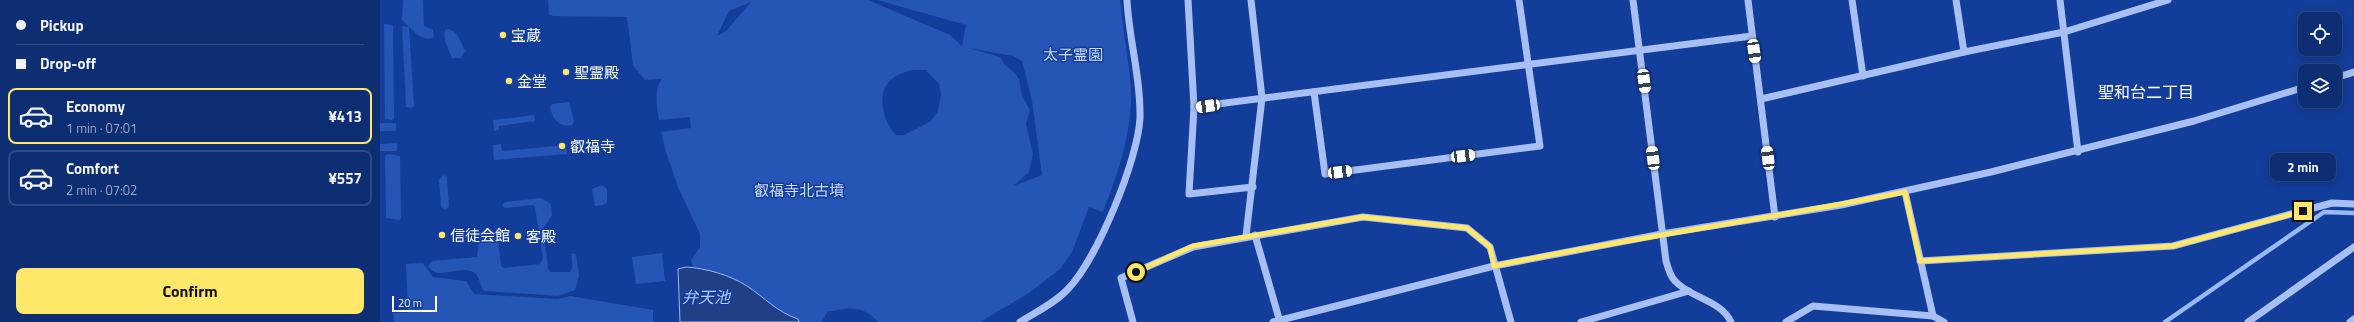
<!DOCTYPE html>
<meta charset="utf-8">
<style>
:root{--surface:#0e2e74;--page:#173679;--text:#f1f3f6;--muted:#9ba8c5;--line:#2e4a86;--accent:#ffe769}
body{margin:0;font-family:"Titillium Web","Noto Sans JP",sans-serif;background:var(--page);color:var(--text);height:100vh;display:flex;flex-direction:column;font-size:15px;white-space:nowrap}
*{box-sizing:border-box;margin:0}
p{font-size:13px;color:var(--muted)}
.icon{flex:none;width:22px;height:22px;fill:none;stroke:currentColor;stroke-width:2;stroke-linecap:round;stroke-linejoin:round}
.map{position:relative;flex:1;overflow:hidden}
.sheet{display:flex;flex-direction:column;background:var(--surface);width:380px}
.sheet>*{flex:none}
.top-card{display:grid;align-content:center;height:88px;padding:0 16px;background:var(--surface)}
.fabs{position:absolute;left:1918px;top:12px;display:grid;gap:8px}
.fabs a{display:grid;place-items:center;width:44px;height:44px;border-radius:8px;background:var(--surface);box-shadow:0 2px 10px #0003,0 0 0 1px var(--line);font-size:20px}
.scale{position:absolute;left:12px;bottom:10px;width:45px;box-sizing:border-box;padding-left:4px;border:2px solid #fff;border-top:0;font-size:11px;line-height:14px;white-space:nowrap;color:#fff;-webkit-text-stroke:3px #133d9a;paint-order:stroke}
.end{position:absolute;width:18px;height:18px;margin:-9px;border:5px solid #ffe769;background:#111;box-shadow:0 0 0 2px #111}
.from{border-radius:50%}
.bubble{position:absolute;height:28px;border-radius:8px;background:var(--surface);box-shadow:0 2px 10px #0003,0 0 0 1px var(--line);font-size:13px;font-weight:700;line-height:28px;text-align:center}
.car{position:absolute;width:12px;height:24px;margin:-12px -6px;border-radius:5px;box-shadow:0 0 3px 1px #0007;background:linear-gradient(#fff 24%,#345 0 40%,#fff 0 76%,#345 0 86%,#fff 0)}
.top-card b{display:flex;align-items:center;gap:14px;height:38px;font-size:15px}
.top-card b+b{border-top:1px solid var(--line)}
.top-card i{width:10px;height:10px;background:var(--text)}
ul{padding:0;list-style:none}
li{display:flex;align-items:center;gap:12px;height:56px;margin:0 8px 6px;padding:0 8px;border:2px solid var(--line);border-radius:8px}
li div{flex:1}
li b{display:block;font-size:15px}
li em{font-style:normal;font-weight:700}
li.active{border-color:var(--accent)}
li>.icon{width:36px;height:36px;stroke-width:1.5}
.cta{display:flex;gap:8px;margin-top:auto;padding:8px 16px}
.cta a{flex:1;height:46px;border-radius:8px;background:var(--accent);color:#111;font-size:16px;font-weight:700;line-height:46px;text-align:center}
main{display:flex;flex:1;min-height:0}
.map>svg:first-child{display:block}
</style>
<main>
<section class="sheet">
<div class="top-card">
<b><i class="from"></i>Pickup</b>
<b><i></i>Drop-off</b>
</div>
<ul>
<li class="active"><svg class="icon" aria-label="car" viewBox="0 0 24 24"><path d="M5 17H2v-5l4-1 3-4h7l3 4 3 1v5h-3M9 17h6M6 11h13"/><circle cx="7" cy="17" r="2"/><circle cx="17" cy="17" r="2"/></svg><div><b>Economy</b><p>1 min · 07:01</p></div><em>¥413</em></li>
<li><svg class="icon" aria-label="car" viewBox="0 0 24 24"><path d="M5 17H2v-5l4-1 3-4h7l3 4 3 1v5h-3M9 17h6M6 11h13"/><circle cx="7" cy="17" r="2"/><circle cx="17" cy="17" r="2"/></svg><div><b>Comfort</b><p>2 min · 07:02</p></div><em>¥557</em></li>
</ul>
<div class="cta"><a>Confirm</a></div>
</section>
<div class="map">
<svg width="1974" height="322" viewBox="0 0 1974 322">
<rect width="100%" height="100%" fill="#133d9a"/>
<g fill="#2655b8" fill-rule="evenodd">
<path d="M23 0H43L44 26 53 30 54 37C42 44 30 27 22 20Z"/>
<path d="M168 0H488L570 35 582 46 586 25 497 0H740C743 30 749 61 751 91 752 134 738 173 723 212L709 207 692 252 680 269 649 293 600 322H498C481 304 469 308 447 312L442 322H419L392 307 365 285 338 273 313 267 311 260 320 247V234L298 187 286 152 281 132 311 128 310 117 279 120C277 110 274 87 282 79L265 80 253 65 247 17 174 16 169 15ZM371 2 346 31 337 36 349 11ZM589 48 633 56 642 61 652 101 662 175 633 186 649 172 653 154 646 124 650 110 642 96 639 79 634 72 625 65 620 57ZM532 70H546L559 84 561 94 558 111 550 122 524 135H516C503 122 495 92 512 79 518 74 525 72 532 70Z"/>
<path d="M5 24 13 25 14 118 13 120 5 119 4 25Z"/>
<path d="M22 26 29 27 34 106 32 108 26 107Z"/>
<path d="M68 29C78 31 81 43 85 51L81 58H72C69 50 62 39 65 30Z"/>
<path d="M189 102 194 121 192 125C180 128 172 119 170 107L172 104Z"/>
<path d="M154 115 155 121 119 126V130L114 131 113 120Z"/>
<rect x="0" y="123" width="16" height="8"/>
<path d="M17 143V151H0V144Z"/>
<path d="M121 144 122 151 186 145 187 154 114 160 113 145Z"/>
<path d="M8 154 20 156 21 218 19 220 6 218 5 156Z"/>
<path d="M63 175 67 177 69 207 64 210 61 206 59 180Z"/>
<path d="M222 185 227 189V202L223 205 215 206 212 189Z"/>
<path d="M161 198 171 204 172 215 163 229 168 268 170 272H190C195 267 190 259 192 253L196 254 199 276 195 290 178 296 104 291C100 286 100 278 96 274 82 262 58 283 48 266L52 261 97 257 100 236 111 233 118 238 121 266 124 268 160 264 163 258 155 207 153 205 125 208 122 205 125 202Z"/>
<path d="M282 253 285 281 256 284 252 257Z"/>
<path d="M43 263 53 277 86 281 94 294 178 299 190 296 273 310V322H14L13 313H28L26 264Z"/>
</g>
<path fill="#203f86" stroke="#99b8f6" d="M306 267C325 268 350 275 367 286 385 298 397 312 418 319L419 322H300L298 269Z"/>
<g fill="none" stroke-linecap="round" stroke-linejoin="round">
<path stroke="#99b8f6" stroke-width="4.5" d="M1785 322 1944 212 1974 213"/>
<g stroke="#a7bff3" stroke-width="7">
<path d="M808 0 814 107 809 194 873 187"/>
<path d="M1253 0 1286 261C1288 268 1290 276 1295 281 1310 298 1341 300 1351 322"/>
<path d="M1368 0 1395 217"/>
<path d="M1472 0 1483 76"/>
<path d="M1576 0 1584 52"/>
<path d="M1680 0 1698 152"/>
<path d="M1955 78 1974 72"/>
<path d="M934 92 945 174 1160 146 1139 0"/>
<path d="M1381 99 1584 52 1684 32 1788 0"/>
<path d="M814 107 1372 36"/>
<path d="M1525 192 1553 316"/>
<path d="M875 235 900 322"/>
<path d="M866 236 882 98 871 0"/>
<path d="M1540 261 1793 246 1952 203 1974 204"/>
<path d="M640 322C656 312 675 303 688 289 717 259 758 160 760 118 761 78 749 40 747 0"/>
<path d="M753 322 741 278 813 247 983 217 1087 228 1110 247 1131 322"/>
<path d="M893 322 1114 266 1282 234 1461 205 1611 172 1814 121 1925 87"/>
<path d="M1201 322 1309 291"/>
<path d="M1406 322 1433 306 1553 316 1564 322"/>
<path d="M1868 322 1974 247"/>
<path d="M1970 322 1974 319"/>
</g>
</g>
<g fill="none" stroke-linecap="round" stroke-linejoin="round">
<path stroke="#ffe769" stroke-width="5" d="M756 272 813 246 983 217 1087 228 1110 247 1114 266C1251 238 1388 219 1525 192L1540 261 1793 246 1923 211"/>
</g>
<g fill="#ffe769" stroke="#133d9a" stroke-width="1.5">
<circle cx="123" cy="35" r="4"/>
<circle cx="186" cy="72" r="4"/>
<circle cx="129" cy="81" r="4"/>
<circle cx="182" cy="146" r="4"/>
<circle cx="62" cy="235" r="4"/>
<circle cx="138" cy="236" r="4"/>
</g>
<g text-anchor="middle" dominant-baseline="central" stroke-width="3" stroke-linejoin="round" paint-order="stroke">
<g font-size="15" fill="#fff" stroke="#133d9a" text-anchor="start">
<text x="131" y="35">宝蔵</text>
<text x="194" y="72">聖霊殿</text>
<text x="137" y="81">金堂</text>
<text x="190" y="146">叡福寺</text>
<text x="70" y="235">信徒会館</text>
<text x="146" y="236">客殿</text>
</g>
<g font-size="15" fill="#cfdefd" stroke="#133d9a">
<text x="693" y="54">太子霊園</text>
<text x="419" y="190">叡福寺北古墳</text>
</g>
<g font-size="16" fill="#fff" stroke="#133d9a">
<text x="1766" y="92">聖和台二丁目</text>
</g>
<g font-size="16" font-style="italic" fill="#b3cafa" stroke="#133d9a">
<text x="326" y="297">弁天池</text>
</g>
</g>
</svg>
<div class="fabs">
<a><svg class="icon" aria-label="locate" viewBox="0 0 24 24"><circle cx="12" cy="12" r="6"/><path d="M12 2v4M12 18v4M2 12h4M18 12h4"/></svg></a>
<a><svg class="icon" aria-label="layers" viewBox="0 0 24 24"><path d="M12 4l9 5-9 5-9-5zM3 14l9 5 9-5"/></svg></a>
</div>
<div class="scale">20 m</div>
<i class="end from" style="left:756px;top:272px"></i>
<i class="end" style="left:1923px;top:211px"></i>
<div class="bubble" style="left:1890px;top:153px;width:66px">2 min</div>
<i class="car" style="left:1374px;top:51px;rotate:172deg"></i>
<i class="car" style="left:1264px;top:81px;rotate:173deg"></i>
<i class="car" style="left:828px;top:106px;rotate:262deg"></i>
<i class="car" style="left:1083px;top:156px;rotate:83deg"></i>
<i class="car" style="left:1273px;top:158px;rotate:353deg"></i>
<i class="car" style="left:1388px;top:158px;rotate:353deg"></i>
<i class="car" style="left:960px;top:172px;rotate:83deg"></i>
</div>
</main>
